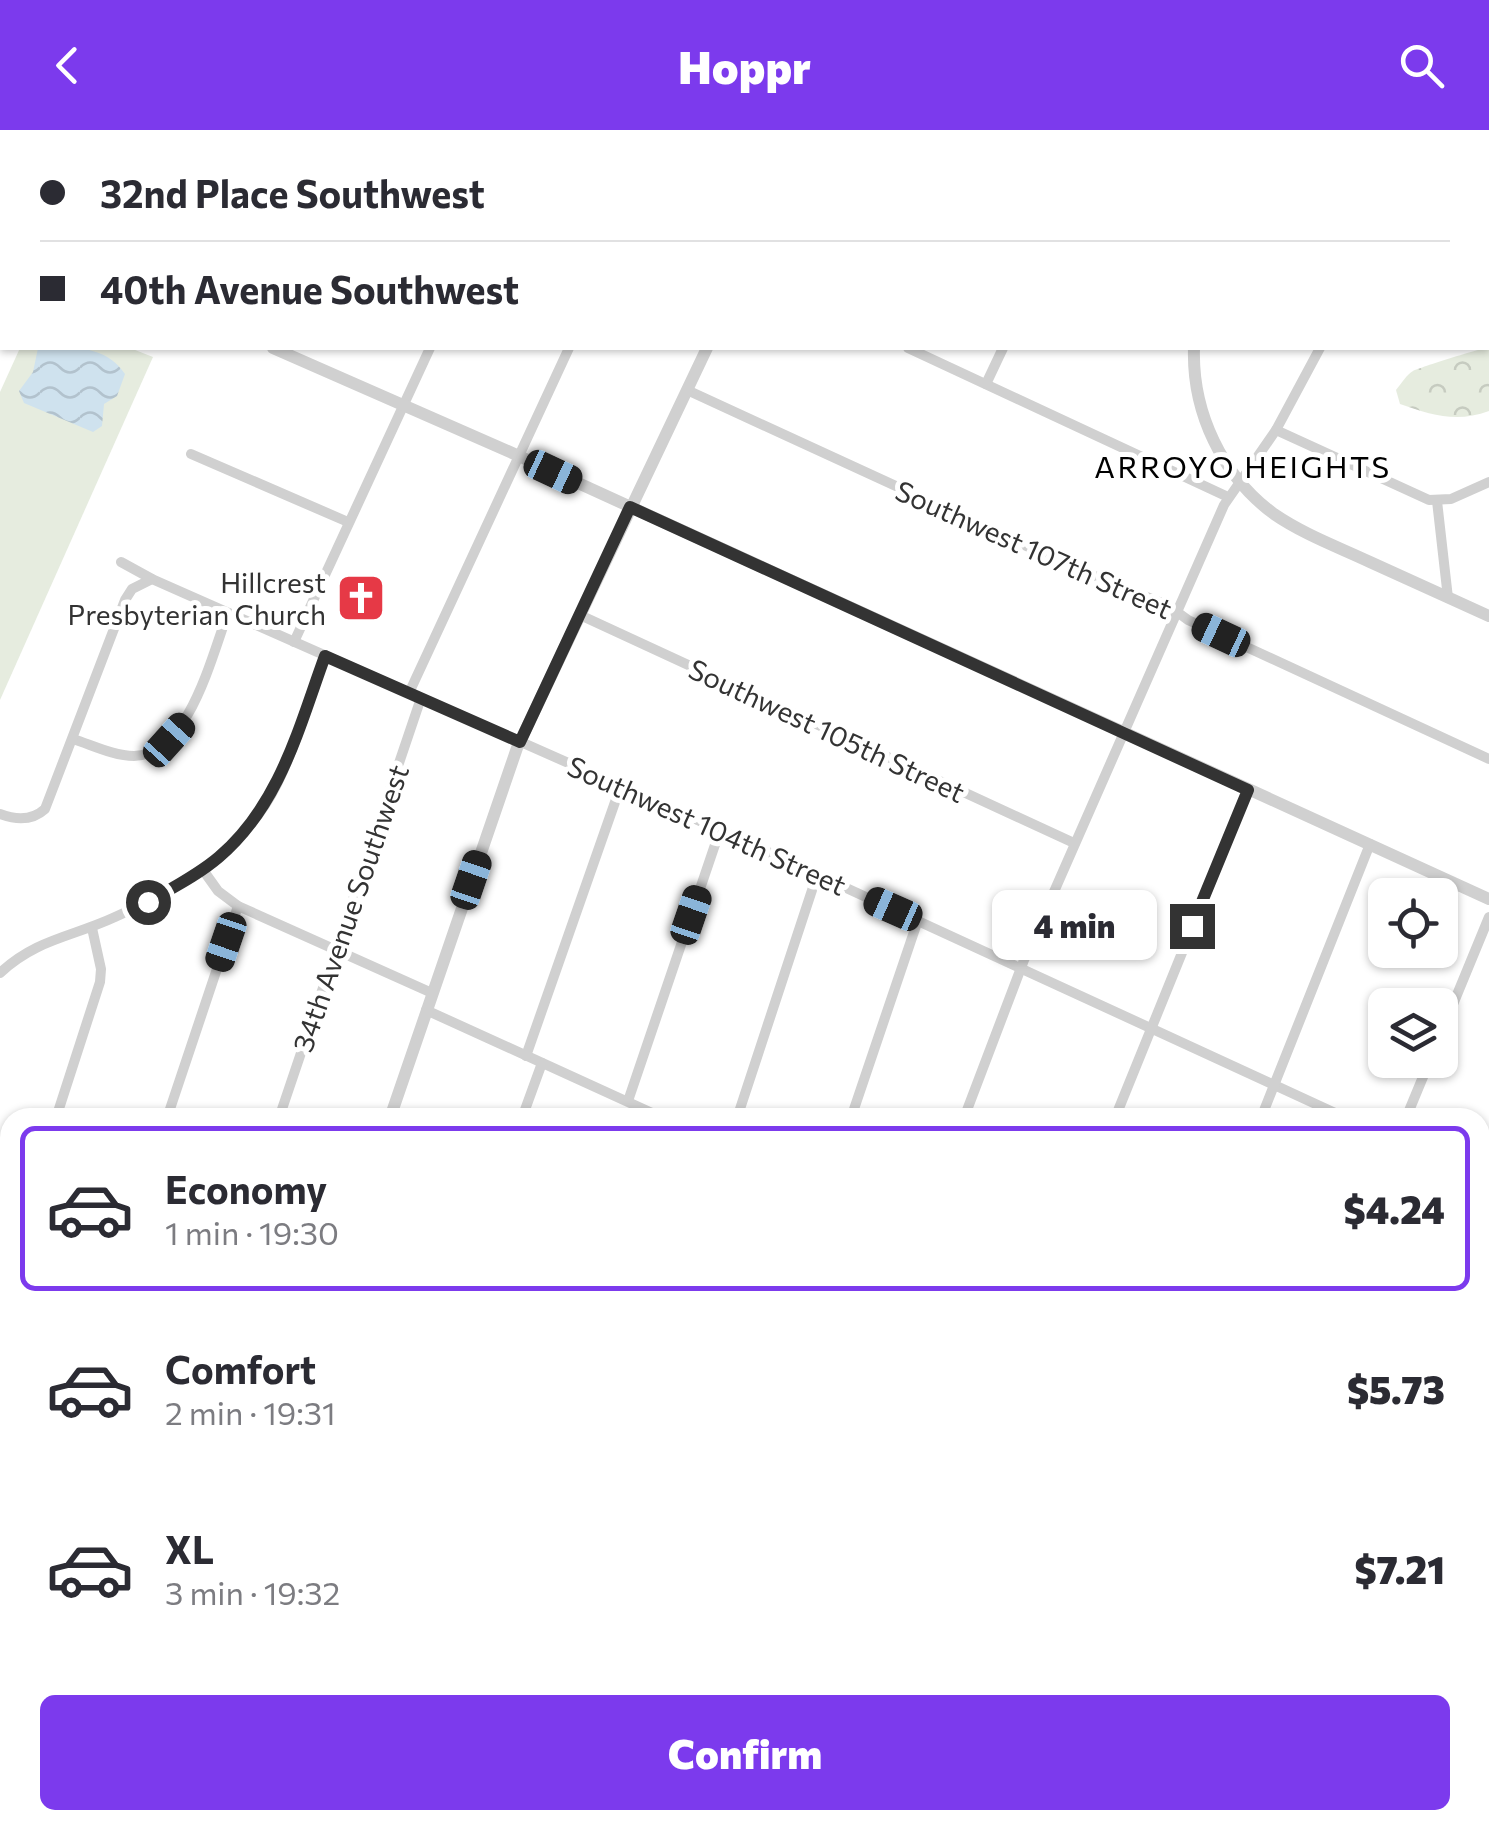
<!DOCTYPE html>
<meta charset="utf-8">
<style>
:root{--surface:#fff;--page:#f2f2f3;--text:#2b2b33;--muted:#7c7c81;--line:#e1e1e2;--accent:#7c3aed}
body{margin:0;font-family:Commissioner,sans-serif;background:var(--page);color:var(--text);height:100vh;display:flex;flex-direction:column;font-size:38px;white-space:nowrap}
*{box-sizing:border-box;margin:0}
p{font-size:32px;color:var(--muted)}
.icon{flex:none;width:55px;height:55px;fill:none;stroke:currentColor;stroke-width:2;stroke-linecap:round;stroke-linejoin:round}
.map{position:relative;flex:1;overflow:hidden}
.panel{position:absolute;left:0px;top:978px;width:1490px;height:722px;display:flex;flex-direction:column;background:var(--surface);border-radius:30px 30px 0 0;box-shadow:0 2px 8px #0004}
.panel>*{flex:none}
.banner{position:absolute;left:0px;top:0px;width:1490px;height:220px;box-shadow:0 2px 8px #0004;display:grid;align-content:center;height:220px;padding:0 40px;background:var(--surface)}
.controls{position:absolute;left:1368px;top:748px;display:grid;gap:20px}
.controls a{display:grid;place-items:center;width:90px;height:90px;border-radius:15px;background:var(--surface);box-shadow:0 2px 8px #0004;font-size:50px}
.end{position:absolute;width:45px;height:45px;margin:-22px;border:12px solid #333;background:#fff;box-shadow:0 0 0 5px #fff}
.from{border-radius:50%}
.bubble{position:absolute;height:70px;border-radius:15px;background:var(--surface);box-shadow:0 2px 8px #0004;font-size:32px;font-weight:800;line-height:70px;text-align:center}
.car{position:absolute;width:30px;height:60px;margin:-30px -15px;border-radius:12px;box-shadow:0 0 8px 2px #0007;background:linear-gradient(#222 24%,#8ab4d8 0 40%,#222 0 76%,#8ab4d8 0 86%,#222 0)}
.banner b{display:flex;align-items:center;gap:35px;height:95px;font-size:38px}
.banner b+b{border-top:2px solid var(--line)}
.banner i{width:25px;height:25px;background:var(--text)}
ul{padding:18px 0 0;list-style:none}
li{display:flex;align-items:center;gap:30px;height:165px;margin:0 20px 15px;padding:0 20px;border:5px solid transparent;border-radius:15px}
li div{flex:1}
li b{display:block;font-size:38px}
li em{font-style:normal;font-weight:800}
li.current{border-color:var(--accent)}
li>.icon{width:90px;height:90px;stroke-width:1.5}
.primary-button{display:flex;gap:20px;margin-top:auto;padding:20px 40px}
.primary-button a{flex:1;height:115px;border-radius:15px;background:var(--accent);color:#fff;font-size:40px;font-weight:800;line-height:115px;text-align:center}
header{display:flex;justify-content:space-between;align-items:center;height:130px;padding:0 40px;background:var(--accent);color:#fff;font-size:45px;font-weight:800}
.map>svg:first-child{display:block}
</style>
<header><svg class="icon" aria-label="back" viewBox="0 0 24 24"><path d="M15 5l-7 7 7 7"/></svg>Hoppr<svg class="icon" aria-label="search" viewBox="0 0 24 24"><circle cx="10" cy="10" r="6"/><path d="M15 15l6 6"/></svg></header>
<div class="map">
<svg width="1489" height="1698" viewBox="0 0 1489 1698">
<defs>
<pattern id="forest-crowns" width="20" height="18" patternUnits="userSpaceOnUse" patternTransform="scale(2.5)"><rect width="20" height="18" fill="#e6ecdf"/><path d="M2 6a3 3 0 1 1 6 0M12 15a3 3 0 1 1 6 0" fill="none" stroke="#c6cbc0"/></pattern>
<pattern id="water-waves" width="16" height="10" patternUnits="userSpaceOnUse" patternTransform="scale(2.5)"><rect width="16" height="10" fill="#cfe2ee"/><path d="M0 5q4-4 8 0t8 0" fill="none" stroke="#b2c2cd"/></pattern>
</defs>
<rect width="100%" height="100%" fill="#fff"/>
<path fill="#e6ecdf" d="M20 218H130L153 227 0 570V262Z"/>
<path fill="url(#forest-crowns)" d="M1489 210V281C1457 293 1431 285 1400 274L1396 260C1401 254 1407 244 1413 241 1421 237 1481 218 1488 218Z"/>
<path fill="url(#water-waves)" d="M38 218C71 217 105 214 125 244L117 266 104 274 102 296 93 302 24 273 19 261 33 242Z"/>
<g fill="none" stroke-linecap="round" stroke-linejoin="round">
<path stroke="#cfe2ee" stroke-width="2.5" d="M748 0V2"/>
<g stroke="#d0d0d0" stroke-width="10">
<path d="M112 0 118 2"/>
<path d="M1048 0 1053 2"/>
<path d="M232 2 233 0"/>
<path d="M396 2 397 0"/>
<path d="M534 2 535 0"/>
<path d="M655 2 657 0"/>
<path d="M1112 2 1113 0"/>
<path d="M1460 2 1461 0"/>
<path d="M908 218 1228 367"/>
<path d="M986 254 1003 218"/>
<path d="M687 260 1072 437 1169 476 1188 490 1489 629"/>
<path d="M1276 300 1429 370 1451 369 1489 352"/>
<path d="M191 324 348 392"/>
<path d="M1437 371 1448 468"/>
<path d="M121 432 152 449 720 700 1346 988"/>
<path d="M580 485 1074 713"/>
<path d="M294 512 430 218"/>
<path d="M409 563 569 218"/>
<path d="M73 609C92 615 114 626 134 626 189 625 212 524 228 483"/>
<path d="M0 684C16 690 32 691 45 679L125 470 132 459 152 449"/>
<path d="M203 740 218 761 238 776 432 863"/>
<path d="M0 843C36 809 72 807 115 787 179 758 245 720 277 654 297 614 309 568 325 525"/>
<path d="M426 880 663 988"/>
<path d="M1440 906 1489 787"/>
<path d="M526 926 621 655"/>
<path d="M628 971 720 700"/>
<path d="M56 988 100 852 101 839 92 798"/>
<path d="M167 988 238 776"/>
<path d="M279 988 421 568"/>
<path d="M522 988 542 933"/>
<path d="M737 988 817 745"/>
<path d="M851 988 918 790"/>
<path d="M964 988 1024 830 1224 375 1276 300 1320 218"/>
<path d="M1115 988 1248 660"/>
<path d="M1261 988 1370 714"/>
<path d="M1406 988 1430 930"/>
<path d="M1480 1049 1489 1054"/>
<path d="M0 1151 10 1122"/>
<path d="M1480 1163 1489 1141"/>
<path d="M1480 1369 1489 1373"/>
<path d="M0 1423 10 1427"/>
<path d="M1480 1497 1489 1476"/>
<path d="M0 1688 10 1666"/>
<path d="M298 1690 316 1698"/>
<path d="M638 1690 655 1698"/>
<path d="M956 1690 974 1698"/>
<path d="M982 1695 984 1690"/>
<path d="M282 1698 286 1690"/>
<path d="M425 1698 428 1690"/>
<path d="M700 1698 703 1690"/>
<path d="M1122 1698 1125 1690"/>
<path d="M1263 1698 1266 1690"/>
<path d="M1397 1698 1400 1690"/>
</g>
<g stroke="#d0d0d0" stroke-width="12">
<path d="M809 2 810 0"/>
<path d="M1300 2 1301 0"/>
<path d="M0 97 2 98"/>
<path d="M273 218 519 326 1489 769"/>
<path d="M1194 218C1192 282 1222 346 1274 384 1303 404 1338 417 1370 432 1410 450 1449 468 1489 486"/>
<path d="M390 988 517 618 707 218"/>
<path d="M1480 1637 1489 1641"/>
</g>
<g stroke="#bdbdbd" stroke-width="15">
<path d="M0 1553 10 1558"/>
<path d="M140 1698 144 1690"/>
</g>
</g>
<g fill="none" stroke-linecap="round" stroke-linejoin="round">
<path stroke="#333" stroke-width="12" d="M148 772C172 758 198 745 219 727 280 675 299 597 325 526L520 612 630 377 1248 660 1192 796"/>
</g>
<defs>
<g id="church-square" transform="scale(2.5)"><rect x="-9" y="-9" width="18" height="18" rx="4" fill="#e63946" stroke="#fff"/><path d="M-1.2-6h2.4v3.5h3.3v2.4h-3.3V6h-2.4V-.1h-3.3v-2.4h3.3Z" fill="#fff"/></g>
</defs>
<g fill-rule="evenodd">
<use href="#church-square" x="361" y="468"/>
</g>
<g text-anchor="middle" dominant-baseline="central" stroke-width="10" stroke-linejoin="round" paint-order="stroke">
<g font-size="28" fill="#333" stroke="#fff">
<text transform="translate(1034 419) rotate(24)">Southwest 107th Street</text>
<text transform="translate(827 600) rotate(25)">Southwest 105th Street</text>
<text transform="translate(707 695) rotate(24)">Southwest 104th Street</text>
<text transform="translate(350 778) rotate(-71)">34th Avenue Southwest</text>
</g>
<g font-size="28" fill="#333" stroke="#fff" text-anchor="end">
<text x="326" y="452">Hillcrest<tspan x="326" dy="32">Presbyterian Church</tspan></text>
</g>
<g font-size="30" letter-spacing="2.5" fill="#000" stroke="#fff">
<text x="1243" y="335">ARROYO HEIGHTS</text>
</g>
</g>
</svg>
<div class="controls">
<a><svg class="icon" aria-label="locate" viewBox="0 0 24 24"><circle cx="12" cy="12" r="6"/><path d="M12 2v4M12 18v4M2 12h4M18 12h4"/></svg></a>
<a><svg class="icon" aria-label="layers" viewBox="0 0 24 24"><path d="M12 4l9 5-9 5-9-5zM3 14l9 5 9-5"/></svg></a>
</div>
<i class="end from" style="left:148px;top:772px"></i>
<i class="end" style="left:1192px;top:796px"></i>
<div class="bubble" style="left:992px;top:760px;width:165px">4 min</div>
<i class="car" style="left:553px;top:342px;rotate:115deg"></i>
<i class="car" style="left:1221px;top:505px;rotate:295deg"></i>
<i class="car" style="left:169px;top:610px;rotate:42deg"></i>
<i class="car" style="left:471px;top:750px;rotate:19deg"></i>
<i class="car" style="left:893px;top:779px;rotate:294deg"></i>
<i class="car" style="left:691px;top:785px;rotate:19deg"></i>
<i class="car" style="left:226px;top:812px;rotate:199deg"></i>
<div class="banner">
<b><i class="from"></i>32nd Place Southwest</b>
<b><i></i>40th Avenue Southwest</b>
</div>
<section class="panel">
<ul>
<li class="current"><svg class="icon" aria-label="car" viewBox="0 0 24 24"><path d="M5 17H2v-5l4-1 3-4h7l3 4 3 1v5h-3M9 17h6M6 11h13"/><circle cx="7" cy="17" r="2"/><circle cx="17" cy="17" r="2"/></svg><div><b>Economy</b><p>1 min · 19:30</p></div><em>$4.24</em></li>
<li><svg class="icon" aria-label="car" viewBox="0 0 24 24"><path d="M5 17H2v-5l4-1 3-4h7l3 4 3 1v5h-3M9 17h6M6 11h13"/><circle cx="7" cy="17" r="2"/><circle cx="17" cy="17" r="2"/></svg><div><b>Comfort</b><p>2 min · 19:31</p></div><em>$5.73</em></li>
<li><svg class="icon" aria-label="car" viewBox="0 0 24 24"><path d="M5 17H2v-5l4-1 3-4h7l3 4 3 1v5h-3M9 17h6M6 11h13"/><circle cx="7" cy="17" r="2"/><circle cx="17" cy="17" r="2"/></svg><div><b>XL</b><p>3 min · 19:32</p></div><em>$7.21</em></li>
</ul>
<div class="primary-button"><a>Confirm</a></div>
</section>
</div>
